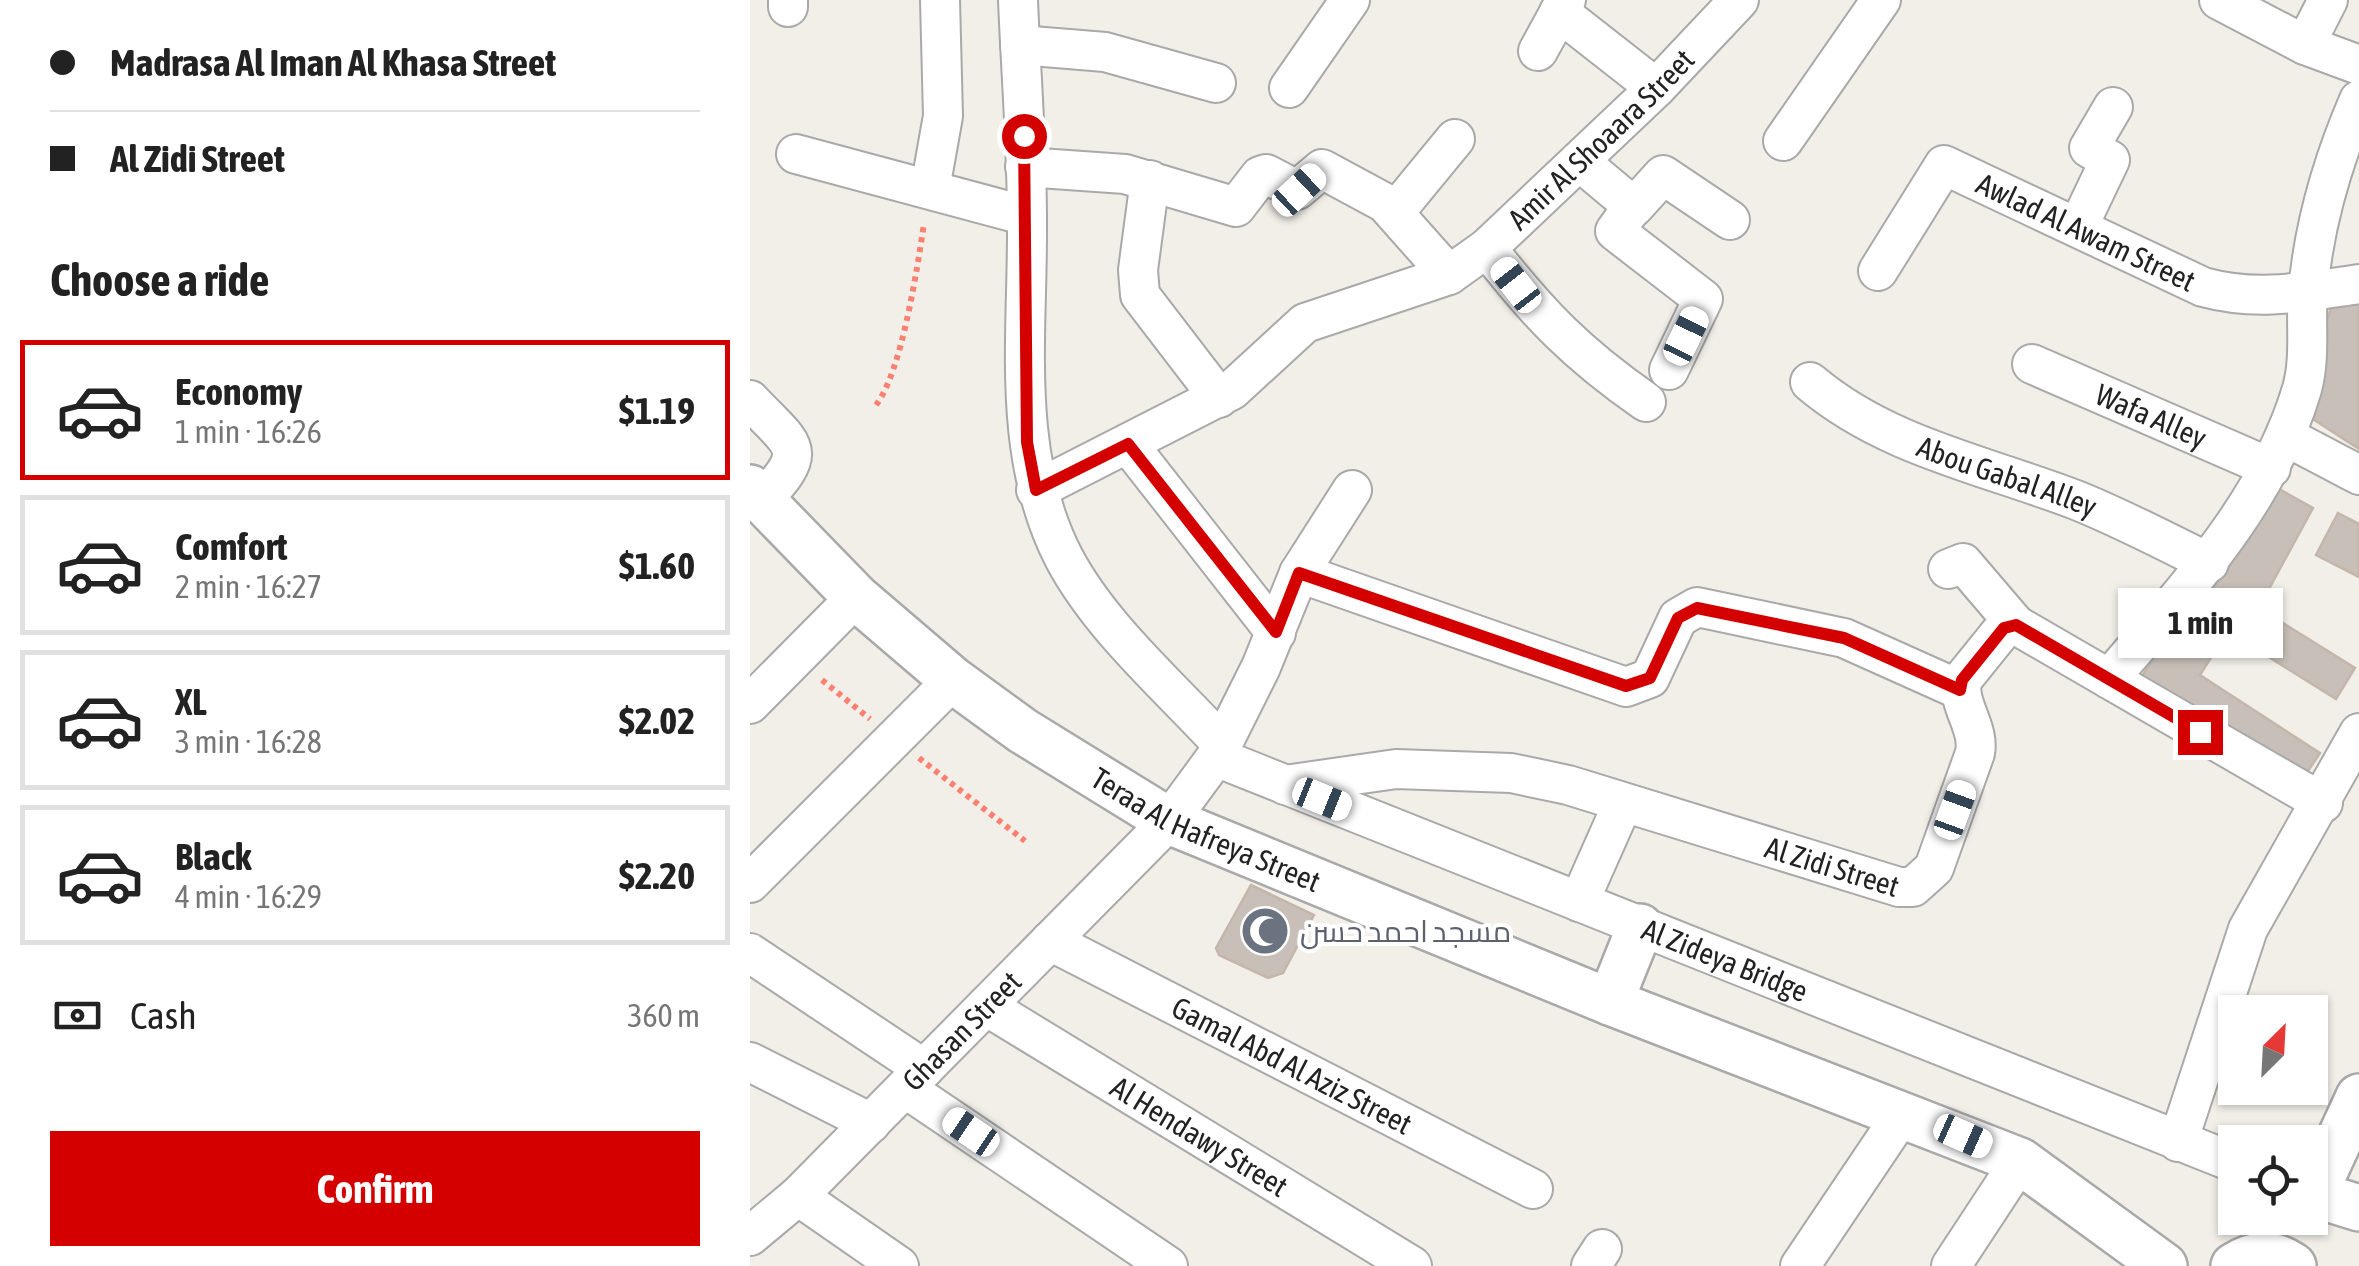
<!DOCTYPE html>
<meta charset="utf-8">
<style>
:root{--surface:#fff;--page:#f2f2f2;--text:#222;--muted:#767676;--line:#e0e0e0;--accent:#d40000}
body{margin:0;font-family:"Asap Condensed",Cairo,sans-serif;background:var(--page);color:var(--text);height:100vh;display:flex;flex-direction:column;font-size:38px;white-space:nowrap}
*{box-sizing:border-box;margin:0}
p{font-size:32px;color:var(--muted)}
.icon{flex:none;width:55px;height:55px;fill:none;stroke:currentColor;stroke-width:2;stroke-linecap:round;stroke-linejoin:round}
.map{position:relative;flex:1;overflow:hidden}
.side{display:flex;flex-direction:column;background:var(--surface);width:750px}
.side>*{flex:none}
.banner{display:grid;align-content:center;height:220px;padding:0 50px;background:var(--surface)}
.needle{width:65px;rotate:24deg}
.fabs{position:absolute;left:1468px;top:995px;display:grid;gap:20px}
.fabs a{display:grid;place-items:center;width:110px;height:110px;border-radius:0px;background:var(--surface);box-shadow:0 2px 8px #0004;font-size:50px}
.end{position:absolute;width:45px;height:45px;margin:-22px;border:12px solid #d40000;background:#fff;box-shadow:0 0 0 5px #fff}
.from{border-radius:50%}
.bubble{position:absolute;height:70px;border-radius:0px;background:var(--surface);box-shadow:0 2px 8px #0004;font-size:32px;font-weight:700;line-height:70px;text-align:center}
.car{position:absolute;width:30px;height:60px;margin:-30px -15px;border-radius:12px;box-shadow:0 0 8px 2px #0007;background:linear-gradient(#fff 24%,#345 0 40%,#fff 0 76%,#345 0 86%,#fff 0)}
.banner b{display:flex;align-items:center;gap:35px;height:95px;font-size:38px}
.banner b+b{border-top:2px solid var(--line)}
.banner i{width:25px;height:25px;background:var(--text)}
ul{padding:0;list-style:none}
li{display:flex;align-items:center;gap:30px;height:140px;margin:0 20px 15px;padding:0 30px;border:5px solid var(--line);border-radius:0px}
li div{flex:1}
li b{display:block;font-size:38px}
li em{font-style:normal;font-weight:700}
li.current{border-color:var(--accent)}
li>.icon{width:90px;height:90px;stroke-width:1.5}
h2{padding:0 50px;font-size:45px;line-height:120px}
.pay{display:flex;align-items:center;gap:25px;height:110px;padding:0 50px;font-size:38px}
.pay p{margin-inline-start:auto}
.action{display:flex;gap:20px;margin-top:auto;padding:20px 50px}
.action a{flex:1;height:115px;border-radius:0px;background:var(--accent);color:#fff;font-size:40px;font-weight:700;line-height:115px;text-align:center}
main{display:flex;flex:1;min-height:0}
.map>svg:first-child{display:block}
</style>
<main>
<section class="side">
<div class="banner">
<b><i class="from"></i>Madrasa Al Iman Al Khasa Street</b>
<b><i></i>Al Zidi Street</b>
</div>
<h2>Choose a ride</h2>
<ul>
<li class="current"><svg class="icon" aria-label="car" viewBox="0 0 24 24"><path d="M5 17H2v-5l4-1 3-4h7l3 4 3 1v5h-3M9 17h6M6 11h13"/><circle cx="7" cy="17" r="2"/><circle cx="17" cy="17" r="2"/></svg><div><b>Economy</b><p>1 min · 16:26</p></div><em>$1.19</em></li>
<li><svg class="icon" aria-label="car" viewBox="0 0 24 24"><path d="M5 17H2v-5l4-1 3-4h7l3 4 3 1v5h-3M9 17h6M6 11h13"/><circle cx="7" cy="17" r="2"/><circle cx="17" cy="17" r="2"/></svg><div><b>Comfort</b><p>2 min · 16:27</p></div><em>$1.60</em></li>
<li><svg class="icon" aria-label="car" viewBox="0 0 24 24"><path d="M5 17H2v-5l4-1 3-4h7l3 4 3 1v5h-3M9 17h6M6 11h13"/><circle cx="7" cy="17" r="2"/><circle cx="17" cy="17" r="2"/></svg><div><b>XL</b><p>3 min · 16:28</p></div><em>$2.02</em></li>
<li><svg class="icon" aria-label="car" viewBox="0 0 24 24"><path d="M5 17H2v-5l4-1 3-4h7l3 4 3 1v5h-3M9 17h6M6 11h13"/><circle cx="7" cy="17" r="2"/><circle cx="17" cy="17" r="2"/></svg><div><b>Black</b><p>4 min · 16:29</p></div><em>$2.20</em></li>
</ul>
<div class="pay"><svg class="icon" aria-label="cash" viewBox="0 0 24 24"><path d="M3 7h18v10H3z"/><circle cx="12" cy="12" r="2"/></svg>Cash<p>360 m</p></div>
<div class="action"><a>Confirm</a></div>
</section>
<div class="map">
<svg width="1609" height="1266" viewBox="0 0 1609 1266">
<rect width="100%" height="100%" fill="#f2efe9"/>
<g fill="#c7bfb8" stroke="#c4b6ab" stroke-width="2.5">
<path d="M1609 288V449L1552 412 1581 307 1578 297Z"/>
<path d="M1520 484 1563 508 1489 644 1446 621Z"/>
<path d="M1588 513 1609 524V577L1566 555Z"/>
<path d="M1525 618 1605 668 1586 699 1506 649Z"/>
<path d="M1422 630 1462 656 1450 675 1570 753 1550 783 1390 679Z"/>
<path d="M501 885 564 915 533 973 518 978 469 955 466 948Z"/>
</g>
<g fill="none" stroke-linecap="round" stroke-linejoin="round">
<g stroke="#a9a9a9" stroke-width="42">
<g id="minor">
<path d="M268 0C271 74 277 148 277 221 278 335 260 454 314 558 351 628 419 686 472 744"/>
<path d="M1469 0 1555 45 1609 65"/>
<path d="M38 7V0"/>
<path d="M809 12 906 88"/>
<path d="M270 45 355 52 466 83"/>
<path d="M1555 45 1578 0"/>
<path d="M788 51 816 0"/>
<path d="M539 88 600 0"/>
<path d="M1033 141 1131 0"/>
<path d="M46 154 277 216"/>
<path d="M829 161 884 207 913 175 980 220"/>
<path d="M275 167 375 174 486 207 510 176 516 174 547 190 572 169 635 203 699 275"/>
<path d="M400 180 388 270 390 295 469 398"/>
<path d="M180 189 193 116 190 0"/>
<path d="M883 206 865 231 953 299 919 370"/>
<path d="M645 212 705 139"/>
<path d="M1328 227 1360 160 1339 148 1363 107"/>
<path d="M737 248C788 314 827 354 896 402"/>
<path id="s1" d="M1128 271 1194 165 1453 287C1508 302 1554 292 1609 284"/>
<path id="s2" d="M1282 364 1521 468"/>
<path id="s3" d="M1060 382C1135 446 1235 465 1326 500 1371 518 1415 541 1459 563"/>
<path d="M0 400C44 447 62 448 12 500"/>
<path d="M1535 436 1609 475"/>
<path d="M378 444 526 633"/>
<path id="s4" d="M286 490 482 390 555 323 699 275 737 248 906 88 989 0"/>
<path d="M1198 569 1213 563 1266 625"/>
<path d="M549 573 876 687 900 678 928 618 947 607 1094 638 1210 690"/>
<path d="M1359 679C1434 591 1518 503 1552 389 1561 356 1555 324 1558 291 1564 224 1583 160 1609 100"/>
<path d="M0 704 106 597"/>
<path id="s5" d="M466 757 1485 1163"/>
<path id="s6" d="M535 785 646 769 761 773 818 785 1149 887H1163L1184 868 1225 753C1230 727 1207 706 1212 680L1254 628 1266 625 1573 803"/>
<path d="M0 883 203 680"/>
<path d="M829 902 873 803"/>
<path id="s7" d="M300 941 783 1189"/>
<path d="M0 953 174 1069"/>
<path id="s8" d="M236 1006 662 1266"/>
<path d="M0 1062 121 1123"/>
<path d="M155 1088 418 1266"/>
<path d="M1428 1142 1498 929 1609 733"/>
<path d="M48 1196 149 1266"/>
<path id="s9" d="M0 1236 48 1196 419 821 466 757 511 667 549 573 602 490"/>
<path d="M841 1266 852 1249"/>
<path d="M1050 1266 1153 1113"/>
<path d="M1201 1266 1270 1161"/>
</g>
</g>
<g stroke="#a9a9a9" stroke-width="50">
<g id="tertiary">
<path id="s10" d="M0 488 106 597 203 680 273 731 419 821 860 1002 1270 1161 1414 1266"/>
<path d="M860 1002 890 927"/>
<path d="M1564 1194 1609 1208"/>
<path d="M1560 1203 1609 1097"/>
<path d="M1484 1266C1504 1253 1523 1252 1543 1266"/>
</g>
</g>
<g stroke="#fa8072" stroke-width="6" stroke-dasharray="5 5" stroke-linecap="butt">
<path d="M126 405C152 371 167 269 174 224"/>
<path d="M72 680 120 719"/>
<path d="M169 758 275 841"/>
</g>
<use href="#minor" stroke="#fff" stroke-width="38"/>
<use href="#tertiary" stroke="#fff" stroke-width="45"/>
</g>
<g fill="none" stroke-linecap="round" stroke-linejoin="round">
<path stroke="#d40000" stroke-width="12" d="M274 136 277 442 286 490 378 444 526 632 549 573 876 686 900 678 928 618 947 608 1094 638 1210 690 1212 680 1254 628 1266 625 1450 732"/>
</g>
<defs>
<g id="mosque-disc" transform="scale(2.5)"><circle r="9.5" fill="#6b7280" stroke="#fff"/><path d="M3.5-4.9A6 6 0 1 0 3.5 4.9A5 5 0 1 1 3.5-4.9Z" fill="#fff"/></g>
</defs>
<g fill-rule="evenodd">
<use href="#mosque-disc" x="515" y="931"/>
</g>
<g text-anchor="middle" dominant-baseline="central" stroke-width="8" stroke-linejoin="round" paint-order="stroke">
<g font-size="30" fill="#222" stroke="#fff">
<text stroke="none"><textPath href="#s4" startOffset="675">Amir Al Shoaara Street</textPath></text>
<text stroke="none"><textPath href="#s1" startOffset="282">Awlad Al Awam Street</textPath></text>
<text stroke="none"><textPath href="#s2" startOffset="130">Wafa Alley</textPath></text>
<text stroke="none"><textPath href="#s3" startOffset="220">Abou Gabal Alley</textPath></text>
<text stroke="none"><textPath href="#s10" startOffset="575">Teraa Al Hafreya Street</textPath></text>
<text stroke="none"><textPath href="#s6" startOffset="562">Al Zidi Street</textPath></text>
<text stroke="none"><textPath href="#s5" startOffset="548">Al Zideya Bridge</textPath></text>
<text stroke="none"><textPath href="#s9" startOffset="295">Ghasan Street</textPath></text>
<text stroke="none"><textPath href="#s7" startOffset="272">Gamal Abd Al Aziz Street</textPath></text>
<text stroke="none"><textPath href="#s8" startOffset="250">Al Hendawy Street</textPath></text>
</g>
<g font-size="30" fill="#5b616d" stroke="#fff" text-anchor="start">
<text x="550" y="931">مسجد احمد حسن</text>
</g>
</g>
</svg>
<div class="fabs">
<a><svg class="needle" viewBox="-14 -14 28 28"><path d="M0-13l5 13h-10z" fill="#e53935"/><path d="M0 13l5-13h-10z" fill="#767676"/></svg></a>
<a><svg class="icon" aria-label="locate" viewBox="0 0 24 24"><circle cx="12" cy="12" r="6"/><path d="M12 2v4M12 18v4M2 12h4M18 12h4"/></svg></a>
</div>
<i class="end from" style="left:274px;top:136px"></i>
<i class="end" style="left:1450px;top:732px"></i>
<div class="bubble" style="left:1368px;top:588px;width:165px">1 min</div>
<i class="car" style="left:549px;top:190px;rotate:47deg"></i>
<i class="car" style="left:766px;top:285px;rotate:322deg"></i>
<i class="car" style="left:936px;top:336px;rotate:26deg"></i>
<i class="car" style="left:572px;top:799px;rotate:112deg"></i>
<i class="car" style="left:1205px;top:810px;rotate:20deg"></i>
<i class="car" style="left:221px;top:1132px;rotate:304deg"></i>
<i class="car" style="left:1213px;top:1136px;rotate:114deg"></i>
</div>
</main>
